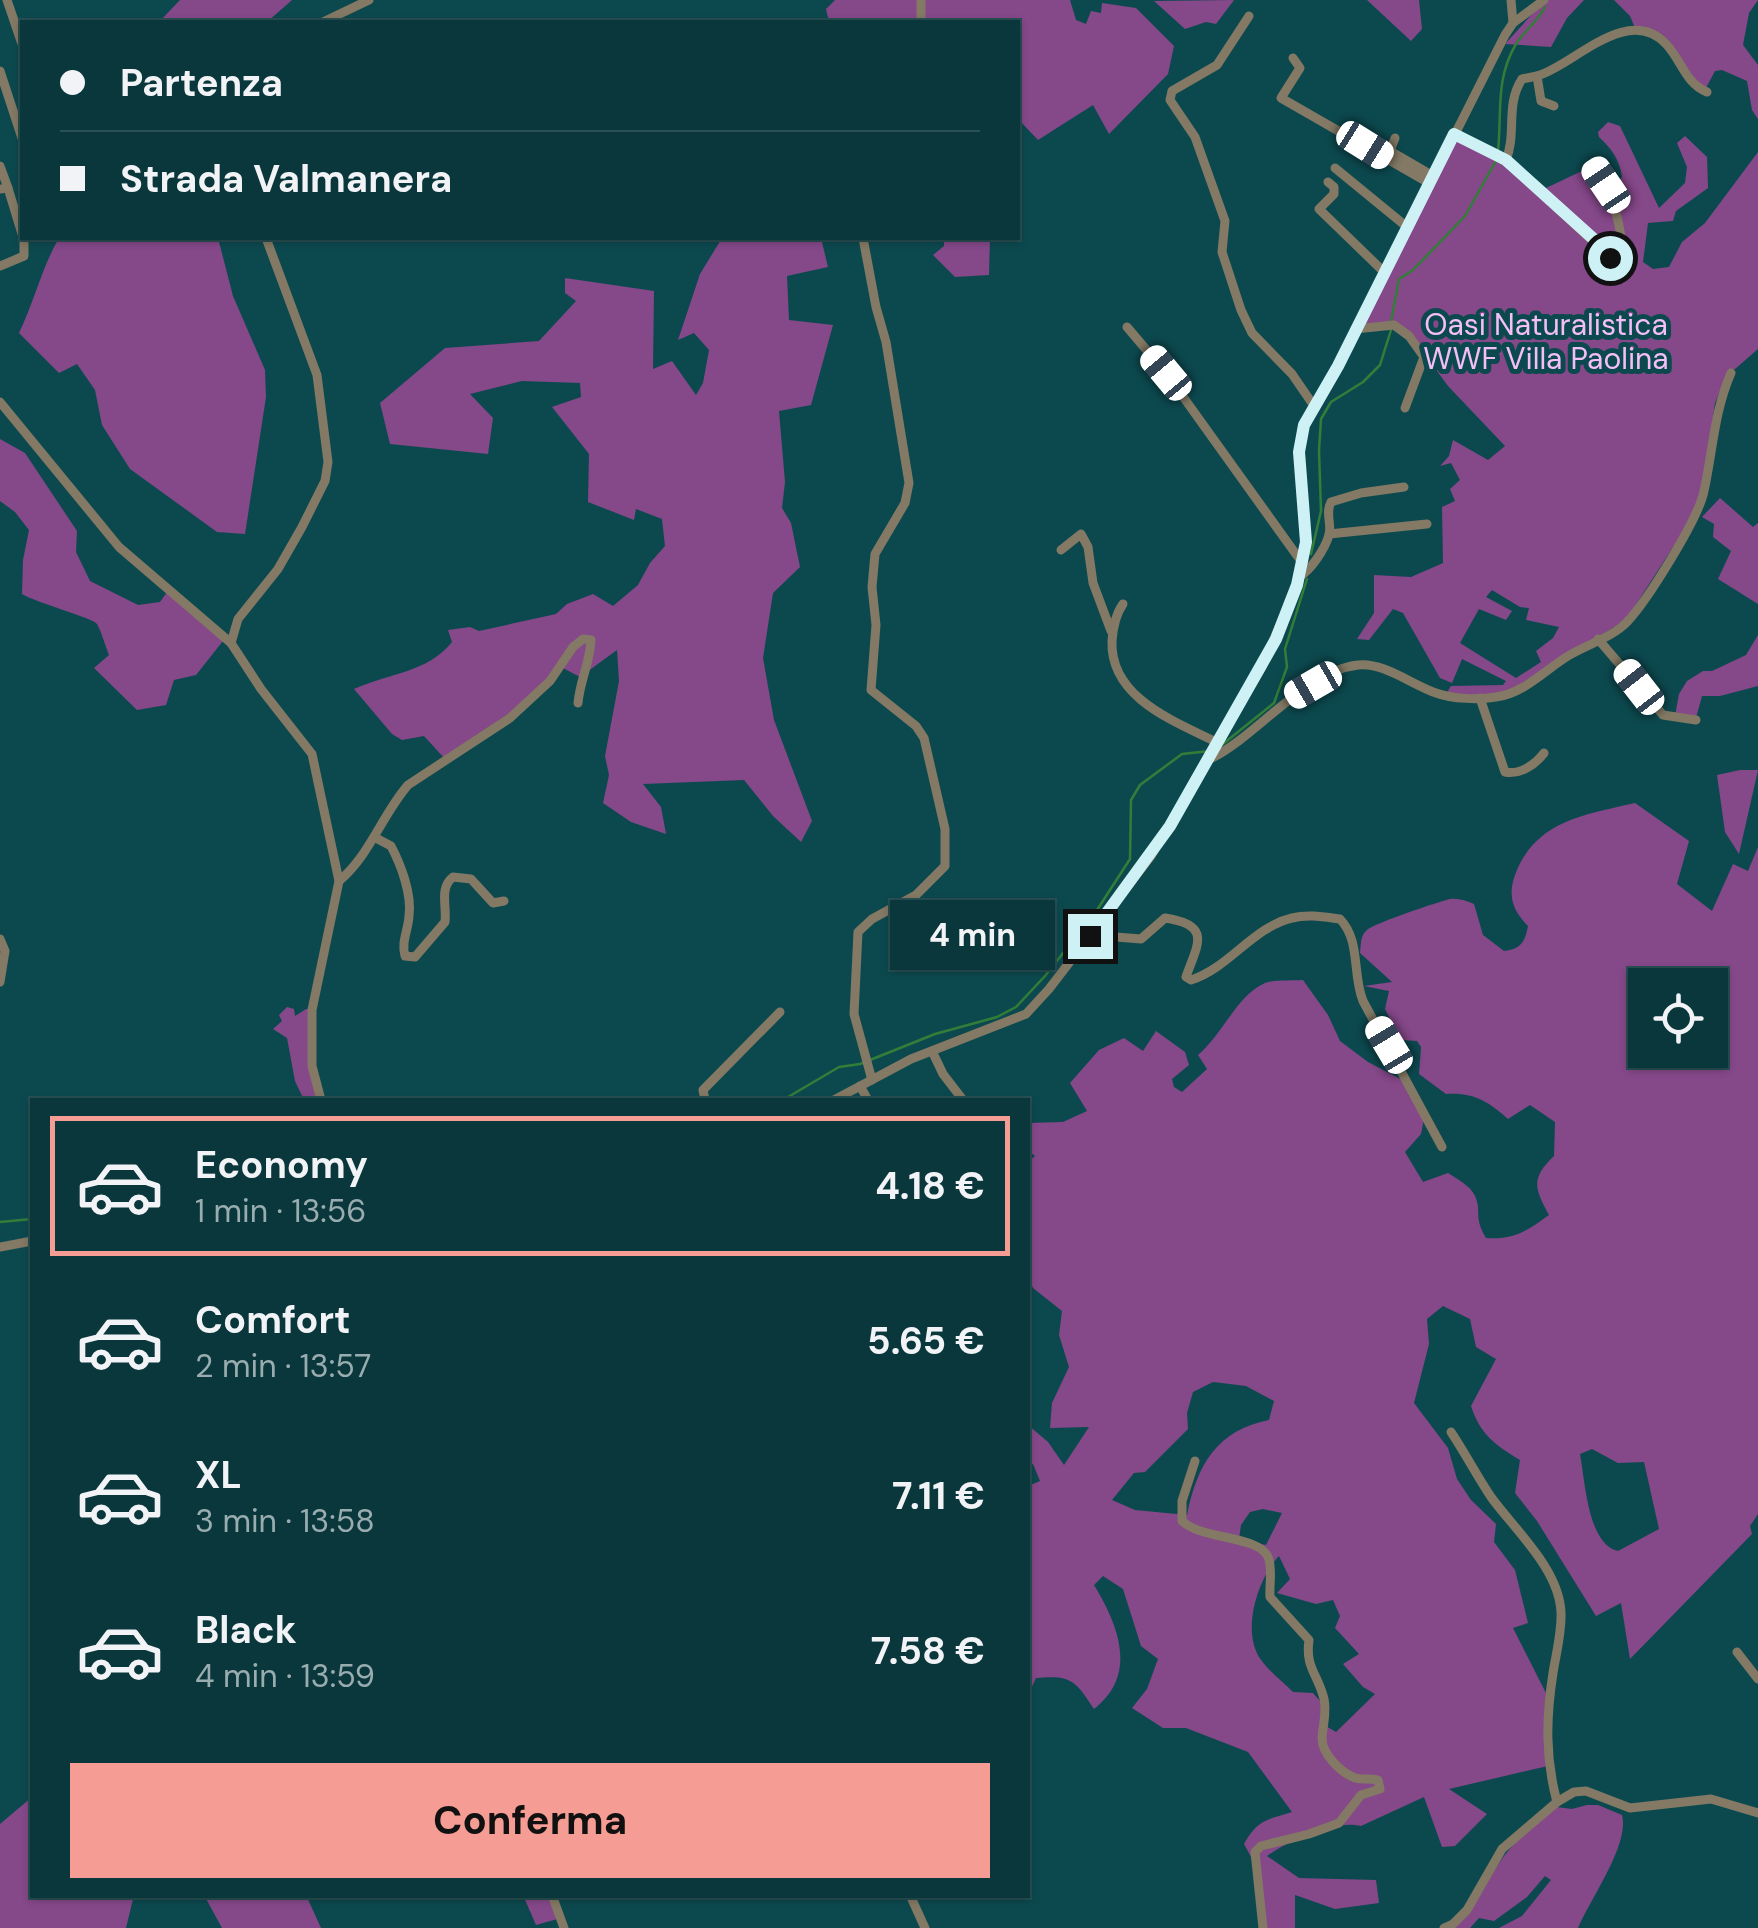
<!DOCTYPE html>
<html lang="it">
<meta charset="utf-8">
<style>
:root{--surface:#09373b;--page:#174246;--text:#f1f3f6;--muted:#99acaf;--line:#295155;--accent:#f59c94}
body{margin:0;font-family:"DM Sans",sans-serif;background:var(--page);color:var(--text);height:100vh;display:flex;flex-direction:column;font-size:38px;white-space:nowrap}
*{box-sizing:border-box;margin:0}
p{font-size:32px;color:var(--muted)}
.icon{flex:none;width:55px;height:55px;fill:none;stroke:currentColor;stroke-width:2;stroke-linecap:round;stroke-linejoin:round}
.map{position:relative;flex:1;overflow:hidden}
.panel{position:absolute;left:30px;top:1098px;width:1000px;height:800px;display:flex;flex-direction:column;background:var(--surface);border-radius:0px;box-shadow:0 2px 8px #0004,0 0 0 2px var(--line)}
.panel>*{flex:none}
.guide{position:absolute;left:20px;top:20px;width:1000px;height:220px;border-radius:0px;box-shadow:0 2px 8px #0004,0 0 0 2px var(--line);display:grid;align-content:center;height:220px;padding:0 40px;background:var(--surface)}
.fabs{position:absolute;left:1628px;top:968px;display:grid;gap:20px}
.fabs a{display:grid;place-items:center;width:100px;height:100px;border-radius:0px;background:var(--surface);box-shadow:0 2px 8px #0004,0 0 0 2px var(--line);font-size:50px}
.end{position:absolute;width:45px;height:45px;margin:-22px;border:12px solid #cef1f5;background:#111;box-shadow:0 0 0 5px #111}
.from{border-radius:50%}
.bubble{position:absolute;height:70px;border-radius:0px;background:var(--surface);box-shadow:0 2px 8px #0004,0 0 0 2px var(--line);font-size:32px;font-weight:700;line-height:70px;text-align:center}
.car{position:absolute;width:30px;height:60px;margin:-30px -15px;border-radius:12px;box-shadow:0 0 8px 2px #0007;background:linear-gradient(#fff 24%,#345 0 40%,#fff 0 76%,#345 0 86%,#fff 0)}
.guide b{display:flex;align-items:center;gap:35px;height:95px;font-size:38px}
.guide b+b{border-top:2px solid var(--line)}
.guide i{width:25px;height:25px;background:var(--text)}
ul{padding:18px 0 0;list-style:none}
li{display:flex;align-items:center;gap:30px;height:140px;margin:0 20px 15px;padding:0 20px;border:5px solid transparent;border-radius:0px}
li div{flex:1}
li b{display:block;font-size:38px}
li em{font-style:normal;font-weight:700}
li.current{border-color:var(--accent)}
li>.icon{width:90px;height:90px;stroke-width:1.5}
.action{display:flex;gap:20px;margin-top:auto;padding:20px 40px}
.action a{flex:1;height:115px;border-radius:0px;background:var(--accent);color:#111;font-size:40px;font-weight:700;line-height:115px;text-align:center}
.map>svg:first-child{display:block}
</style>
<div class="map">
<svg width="1758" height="1928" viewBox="0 0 1758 1928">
<rect width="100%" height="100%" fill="#0c494f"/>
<g fill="#854889" fill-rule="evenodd">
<path d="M180 0H292L267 22H159Z"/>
<path d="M835 0H1070L1076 20 1086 24 1091 11 1101 13 1102 3 1136 8 1174 46 1168 74 1109 134 1093 105 1038 140 1018 119V22H829L826 9Z"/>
<path d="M1234 0 1216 24 1206 22 1185 29 1154 1Z"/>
<path d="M1367 0H1419L1422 29 1411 41Z"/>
<path d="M1545 0H1584L1567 18 1551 47 1505 44Z"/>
<path d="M1614 0H1758L1749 13 1743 45 1758 65V119L1752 110 1747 81 1722 70 1715 71 1706 88C1672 71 1686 35 1635 28L1630 16Z"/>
<path d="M1608 122 1620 126 1659 208 1685 183 1687 167 1677 143 1685 136 1707 157 1708 188 1676 211 1673 221 1648 223 1643 262 1653 269 1669 267 1682 242 1705 223 1758 152V349L1735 369 1729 370 1715 403 1702 495 1684 530 1626 620 1544 669 1515 691 1495 696 1446 694 1451 686 1503 685 1506 681 1462 659 1452 683 1440 678 1403 613 1393 609 1369 640 1357 639 1374 613V575L1411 577 1443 563 1442 507 1455 501 1450 489 1460 480 1451 463 1440 466 1449 456 1453 440 1488 460 1505 446 1448 386 1406 329 1362 326 1455 141 1523 170 1546 188 1584 170 1601 189 1612 187 1622 177C1620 160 1611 148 1599 137L1598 132ZM1492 590 1520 607 1529 608 1526 620 1559 627 1553 638 1536 651 1541 662 1516 678 1460 643 1479 609 1506 620 1512 611 1486 597Z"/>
<path d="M59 238H218L233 296 265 370 266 397 245 534 217 532 130 469 102 425 95 390 77 364 59 373 19 333C34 302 42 267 59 238Z"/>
<path d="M722 238H821L828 267 787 276 789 320 833 325 811 405 779 411 785 482 782 508 791 523 800 567 773 593 763 658 774 720 812 821 801 842 773 816 744 780 643 784 661 807 666 834 631 822 603 803 609 775 605 756 619 681 617 650 580 677 561 667 510 718 445 759 424 736 402 740 392 734 354 689C389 673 427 673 452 642L448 630 470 627 479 631 556 614 567 604 593 594 613 606 638 585 650 563 665 546 662 519 636 509 634 520 588 502 589 454 552 407 581 397 580 383 522 381 470 394 493 418 488 454 390 444 380 403 445 348 539 341 576 301 565 293V278L654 291 653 369 672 361 696 395 703 383 709 350 694 333 678 340 700 274Z"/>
<path d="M944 238H990L989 275 955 277 933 255 944 246Z"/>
<path d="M0 439 25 453 77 531 76 552 90 581 138 605 160 602 167 592 223 641 196 675 174 680 166 705 137 710 94 668 109 655C105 645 102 633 97 624 93 618 37 603 22 594L23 560 29 530 15 512 0 501Z"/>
<path d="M1720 498 1753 527 1758 523V604L1718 579 1731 551 1713 537 1714 524 1702 517Z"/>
<path d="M1758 635V686L1720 696H1702L1696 718 1675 716 1679 694 1687 681 1703 671H1712L1746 655Z"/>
<path d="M1740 770H1758L1739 854 1725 832 1717 775Z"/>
<path d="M1635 803 1689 841 1677 884 1712 911 1733 864 1748 871 1758 847V1514L1750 1526 1752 1534 1630 1659 1621 1603 1596 1616 1537 1521 1515 1493 1520 1460C1495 1445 1480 1434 1471 1406L1496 1359 1476 1347 1470 1319 1443 1306 1427 1319 1429 1344 1414 1403 1448 1448 1457 1479 1471 1500 1496 1524 1494 1542 1515 1570 1528 1623 1513 1628 1548 1697V1766L1449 1789 1487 1814 1455 1846 1442 1847 1424 1797 1361 1826C1334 1819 1288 1841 1267 1856L1299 1878 1376 1880 1379 1903 1335 1909 1295 1895V1928H1265L1256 1866 1244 1844C1258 1819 1267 1820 1292 1812L1248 1752 1186 1728H1163L1132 1708 1147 1689 1158 1659 1141 1646 1123 1589 1103 1576 1094 1585C1119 1626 1138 1675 1094 1709 1075 1680 1071 1675 1036 1678L1028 1695V1486L1040 1481 1033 1464 1028 1466V1425L1048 1442 1064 1465 1089 1427 1050 1428 1052 1403 1069 1367 1059 1335 1062 1311 1033 1288 1028 1276V1162L1035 1156 1028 1151V1123L1063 1122 1087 1111 1070 1083 1099 1050 1124 1038 1143 1051 1156 1031 1185 1052 1189 1065 1172 1079 1174 1087 1182 1092 1207 1069 1198 1055C1222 1035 1237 996 1263 984 1273 979 1291 981 1303 980L1328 1015 1340 1041 1368 1062 1408 1083 1425 1114 1421 1134 1405 1152 1423 1182 1448 1173C1457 1179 1471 1186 1475 1196 1482 1211 1473 1216 1486 1238 1514 1240 1527 1231 1549 1215 1534 1188 1531 1178 1554 1156L1555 1122 1530 1105 1508 1119C1488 1101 1473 1092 1446 1094L1419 1074 1421 1047 1417 1041 1401 1040 1385 1009 1389 991 1364 986 1392 982 1360 953C1361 946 1360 935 1367 930 1375 923 1438 902 1450 899 1459 898 1466 901 1474 904L1483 935 1504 951C1521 949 1525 942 1528 926 1511 909 1507 893 1517 870 1538 820 1588 814 1635 803ZM1645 985H1710V1050H1645ZM1213 1382 1246 1386 1274 1401 1269 1420C1217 1430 1197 1465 1187 1515L1135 1510 1112 1500 1134 1473 1145 1472 1188 1429 1187 1413 1193 1392ZM1592 1449 1618 1463 1644 1462 1659 1529 1618 1551C1588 1545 1585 1481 1580 1454ZM1263 1509 1282 1513 1266 1545 1239 1539 1241 1525 1250 1512ZM1279 1556 1290 1579 1277 1593 1316 1604 1333 1600 1340 1616 1335 1628 1359 1654 1343 1664 1363 1687 1375 1694 1336 1732 1324 1725 1326 1708 1313 1693 1293 1692C1282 1681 1262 1666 1256 1651 1244 1623 1259 1577 1279 1556Z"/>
<path d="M287 1007 294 1009 295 1016 306 1009 312 1010 311 1046 321 1100H304L295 1081 287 1038 273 1029 282 1021 279 1015Z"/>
<path d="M32 1797V1895H134L126 1928H0V1824Z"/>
<path d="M1587 1805H1598L1622 1815C1630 1844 1590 1899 1578 1928H1499L1522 1916 1551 1880 1545 1876 1527 1897 1494 1921 1479 1918 1470 1928H1454C1477 1908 1487 1880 1504 1856 1518 1837 1539 1822 1557 1807L1572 1809Z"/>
<path d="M204 1895H306L321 1928H222Z"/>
<path d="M523 1895H552L561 1918 536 1925Z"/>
</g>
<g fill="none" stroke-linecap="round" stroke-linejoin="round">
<g stroke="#327e39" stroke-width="2.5">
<path d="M1498 151C1502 113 1495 79 1516 44 1525 30 1539 20 1545 7"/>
<path d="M1391 322 1399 279 1413 270 1465 216 1497 159"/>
<path d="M1311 554 1321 511 1319 450 1321 419 1331 402 1363 382 1380 365 1391 330"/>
<path d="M1218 748 1274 703 1287 667 1285 649 1307 579"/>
<path d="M783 1100 839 1067 860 1064 935 1034 997 1017 1016 1007 1045 976 1097 910 1130 859 1131 800 1140 785 1182 754 1210 751"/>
<path d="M0 1222 32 1219"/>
</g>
<g stroke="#837964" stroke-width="9">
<path d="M7 0 22 44"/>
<path d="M921 0V22"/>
<path d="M1511 0 1513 23"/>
<path d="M1249 16 1217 65 1172 91 1170 100 1195 137 1225 221 1222 252 1241 310 1252 333 1292 374 1314 406"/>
<path d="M323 22 369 0"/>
<path d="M1293 58 1300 68 1281 98 1429 183"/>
<path d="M0 71 22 138"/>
<path d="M1537 76C1573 66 1627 3 1666 44 1682 61 1685 83 1707 92"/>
<path d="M1454 134 1506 160C1517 133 1505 105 1522 79L1537 76 1541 101 1554 106"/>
<path d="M1395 138 1390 151 1433 176"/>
<path d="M1506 160 1616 263 1622 256C1622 223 1611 191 1593 164"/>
<path d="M0 166 8 188 0 189"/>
<path d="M1335 168 1407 227"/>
<path d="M1328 182 1334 187V194L1319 209 1384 272"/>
<path d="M8 188 22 234"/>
<path d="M863 238 876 307 886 342 909 483 905 503 875 554 872 587 876 625 871 690 916 726 924 738 945 829V866L916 895 872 919 858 932 854 1014 872 1080"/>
<path d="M0 266 24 256V238"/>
<path d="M1127 327 1166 373 1303 564"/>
<path d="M1355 329 1394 325 1409 336 1424 357 1405 408"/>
<path d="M0 402 119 547 231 643 261 689 312 754 339 881 312 1010V1066L321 1100"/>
<path d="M1329 534 1427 524"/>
<path d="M1061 550 1081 534 1088 547 1093 583 1111 631"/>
<path d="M1299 577C1311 570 1325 549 1329 535 1332 523 1325 514 1331 502L1361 493 1404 487"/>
<path d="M1123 604C1115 615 1113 628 1112 641 1110 698 1174 721 1218 743"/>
<path d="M1598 639 1663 715 1696 720"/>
<path d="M231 643 238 619 278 569 302 527 325 481 328 462 317 375 266 238"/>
<path d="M1480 698 1505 772C1520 775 1535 765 1544 753"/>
<path d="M1212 758C1258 735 1305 671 1358 665 1384 662 1412 685 1436 693 1452 699 1479 700 1496 697 1523 694 1545 670 1568 656 1586 645 1613 637 1627 622 1647 601 1699 518 1704 491 1713 450 1714 412 1731 373"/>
<path d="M374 837 391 846C401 865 412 894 409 916 408 931 401 942 405 956L415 957 445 922C447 906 439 888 453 877L471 879 493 903 504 901"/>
<path d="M339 881C370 855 382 815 408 785L510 718 550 681 573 647 583 639 591 640C590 663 580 680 578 703"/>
<path d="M1091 935 1141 939 1165 918C1213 925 1197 945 1186 977L1191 980C1229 968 1253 927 1292 918 1308 914 1324 917 1340 919 1361 941 1352 974 1363 1001L1442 1147"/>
<path d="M0 939 5 951 0 982"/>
<path d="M932 1051 943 1074 963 1100"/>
<path d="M860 1086 868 1100"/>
<path d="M705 1100 703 1090 780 1012"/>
<path d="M834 1100 911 1059 1026 1014 1049 989 1151 856 1262 667 1297 585 1306 543 1299 452 1304 425 1338 366 1505 35 1513 23 1544 0"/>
<path d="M0 1247 32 1241"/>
<path d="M1451 1432C1465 1453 1477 1476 1491 1497 1515 1530 1559 1569 1561 1612 1562 1632 1556 1654 1553 1673 1546 1718 1545 1757 1557 1802"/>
<path d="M1195 1461 1182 1501V1521C1202 1540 1258 1535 1268 1557 1273 1568 1269 1585 1270 1597L1309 1640C1305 1668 1318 1674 1324 1699 1327 1712 1323 1724 1322 1738 1322 1754 1340 1772 1355 1778 1362 1780 1370 1778 1378 1780L1380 1789 1361 1795 1339 1823 1309 1834 1261 1846 1255 1852 1263 1928"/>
<path d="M1737 1652 1758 1679"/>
<path d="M552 1895 564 1928"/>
<path d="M910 1895 925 1928"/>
<path d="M1444 1928 1453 1924 1467 1910 1502 1849 1557 1802 1574 1792 1586 1791 1630 1808 1711 1799 1758 1813"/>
</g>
</g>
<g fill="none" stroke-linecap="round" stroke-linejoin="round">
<path stroke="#cef1f5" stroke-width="12" d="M1090 936 1170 826 1276 639 1297 585 1306 542 1299 452 1304 425 1338 366 1454 134 1506 160 1597 242 1610 258"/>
</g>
<g text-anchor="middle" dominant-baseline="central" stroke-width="10" stroke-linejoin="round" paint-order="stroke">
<g font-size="30" fill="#f4bff6" stroke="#0c494f">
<text x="1546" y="324">Oasi Naturalistica<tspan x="1546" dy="34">WWF Villa Paolina</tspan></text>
</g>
</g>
</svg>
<div class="fabs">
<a><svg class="icon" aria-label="locate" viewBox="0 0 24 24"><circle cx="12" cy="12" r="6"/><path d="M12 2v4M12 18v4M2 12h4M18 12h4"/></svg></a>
</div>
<i class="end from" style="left:1610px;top:258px"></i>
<i class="end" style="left:1090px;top:936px"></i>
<div class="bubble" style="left:890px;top:900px;width:165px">4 min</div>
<i class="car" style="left:1365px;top:145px;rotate:122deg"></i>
<i class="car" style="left:1606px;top:185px;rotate:326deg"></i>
<i class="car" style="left:1166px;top:373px;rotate:320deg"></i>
<i class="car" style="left:1313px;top:685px;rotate:240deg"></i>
<i class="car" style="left:1639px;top:687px;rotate:322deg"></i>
<i class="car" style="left:1389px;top:1045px;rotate:329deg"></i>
<div class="guide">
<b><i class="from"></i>Partenza</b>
<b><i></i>Strada Valmanera</b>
</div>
<section class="panel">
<ul>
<li class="current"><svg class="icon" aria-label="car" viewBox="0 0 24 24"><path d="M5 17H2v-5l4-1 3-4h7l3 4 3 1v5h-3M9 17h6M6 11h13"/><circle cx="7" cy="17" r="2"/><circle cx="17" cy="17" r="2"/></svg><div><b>Economy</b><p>1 min · 13:56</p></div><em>4.18 €</em></li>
<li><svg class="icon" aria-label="car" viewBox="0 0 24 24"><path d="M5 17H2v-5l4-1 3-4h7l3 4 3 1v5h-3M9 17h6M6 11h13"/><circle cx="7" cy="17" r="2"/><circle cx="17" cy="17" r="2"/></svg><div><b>Comfort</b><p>2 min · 13:57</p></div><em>5.65 €</em></li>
<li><svg class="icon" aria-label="car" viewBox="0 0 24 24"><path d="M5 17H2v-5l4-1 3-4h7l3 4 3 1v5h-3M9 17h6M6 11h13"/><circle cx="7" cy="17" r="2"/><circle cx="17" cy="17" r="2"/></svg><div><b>XL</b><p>3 min · 13:58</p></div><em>7.11 €</em></li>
<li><svg class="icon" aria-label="car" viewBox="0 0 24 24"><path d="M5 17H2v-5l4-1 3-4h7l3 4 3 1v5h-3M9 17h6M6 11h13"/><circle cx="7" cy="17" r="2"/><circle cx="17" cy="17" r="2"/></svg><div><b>Black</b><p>4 min · 13:59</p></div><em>7.58 €</em></li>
</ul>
<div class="action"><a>Conferma</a></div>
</section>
</div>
